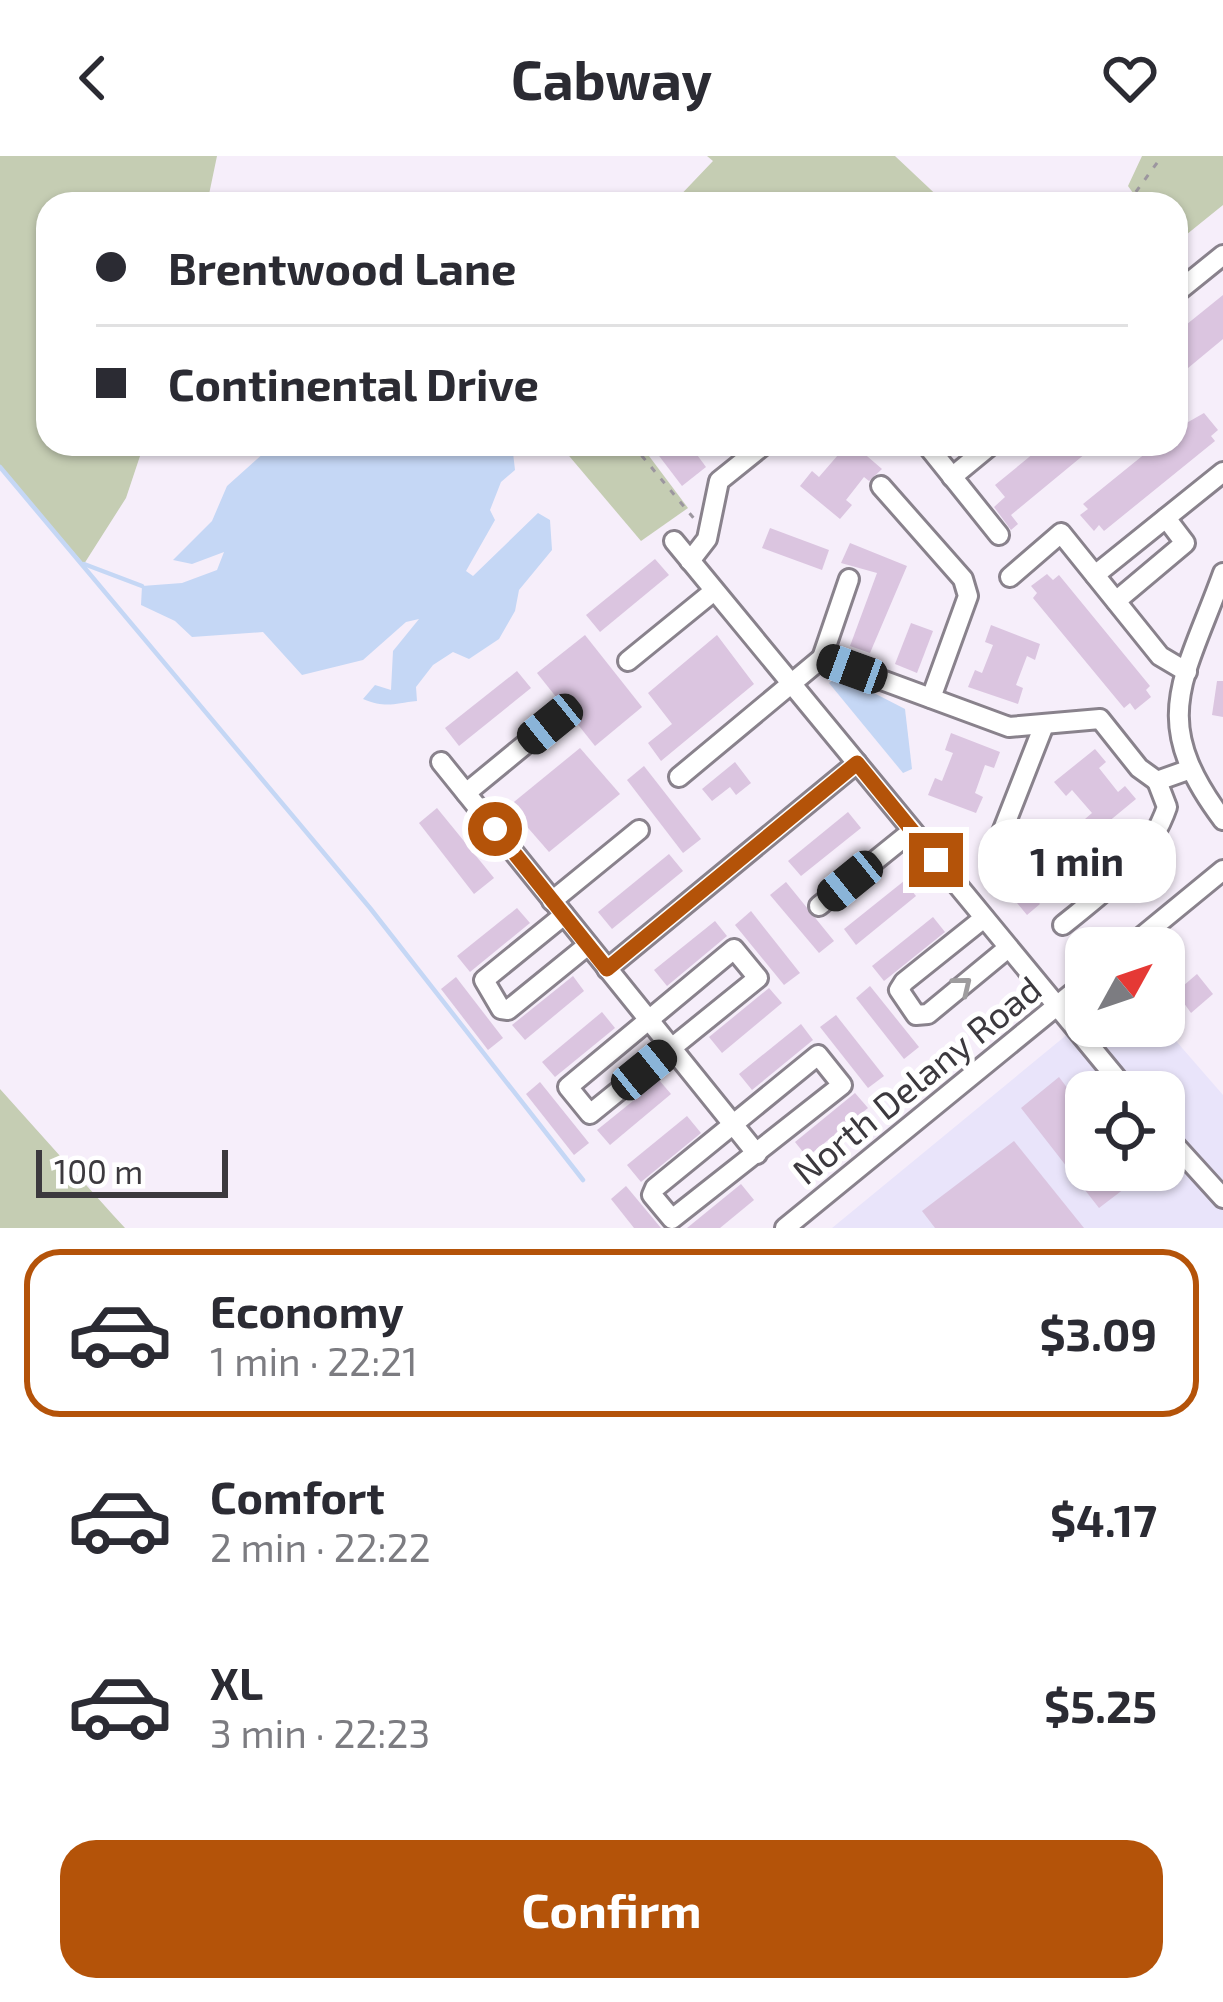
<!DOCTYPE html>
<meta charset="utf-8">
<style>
:root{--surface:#fff;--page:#f7f7f7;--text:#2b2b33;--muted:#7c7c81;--line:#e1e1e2;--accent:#b45309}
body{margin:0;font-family:"Exo 2",sans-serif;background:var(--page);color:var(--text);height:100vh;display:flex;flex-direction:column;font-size:45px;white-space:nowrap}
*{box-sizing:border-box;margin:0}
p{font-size:39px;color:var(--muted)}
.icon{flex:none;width:66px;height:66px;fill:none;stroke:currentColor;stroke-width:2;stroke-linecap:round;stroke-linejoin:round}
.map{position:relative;height:1072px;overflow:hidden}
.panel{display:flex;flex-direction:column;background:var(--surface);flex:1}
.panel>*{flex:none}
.top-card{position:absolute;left:36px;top:36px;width:1152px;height:264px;border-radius:36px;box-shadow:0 3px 9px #0004;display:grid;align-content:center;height:264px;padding:0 60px;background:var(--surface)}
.needle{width:78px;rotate:50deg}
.controls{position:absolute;left:1065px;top:771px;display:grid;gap:24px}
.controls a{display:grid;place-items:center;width:120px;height:120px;border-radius:24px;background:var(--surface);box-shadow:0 3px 9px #0004;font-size:60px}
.scale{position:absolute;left:36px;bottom:30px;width:192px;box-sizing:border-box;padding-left:12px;border:6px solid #3c393e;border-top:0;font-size:33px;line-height:42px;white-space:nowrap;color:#3c393e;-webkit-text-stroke:9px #fff;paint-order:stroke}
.end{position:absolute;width:54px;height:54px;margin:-27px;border:15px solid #b45309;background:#fff;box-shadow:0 0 0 6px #fff}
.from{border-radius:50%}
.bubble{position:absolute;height:84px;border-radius:36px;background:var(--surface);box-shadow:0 3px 9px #0004;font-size:39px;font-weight:700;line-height:84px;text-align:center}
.car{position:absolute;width:36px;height:72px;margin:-36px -18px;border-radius:15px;box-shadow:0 0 9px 3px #0007;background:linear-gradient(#222 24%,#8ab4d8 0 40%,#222 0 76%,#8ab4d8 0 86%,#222 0)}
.top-card b{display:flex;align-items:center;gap:42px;height:114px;font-size:45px}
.top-card b+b{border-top:3px solid var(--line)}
.top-card i{width:30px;height:30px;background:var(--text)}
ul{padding:21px 0 0;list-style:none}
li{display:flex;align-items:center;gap:36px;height:168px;margin:0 24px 18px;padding:0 36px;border:6px solid transparent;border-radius:36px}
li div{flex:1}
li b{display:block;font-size:45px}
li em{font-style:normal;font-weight:700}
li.current{border-color:var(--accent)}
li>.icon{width:108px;height:108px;stroke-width:1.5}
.primary-button{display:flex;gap:24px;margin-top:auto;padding:24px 60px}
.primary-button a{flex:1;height:138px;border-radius:36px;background:var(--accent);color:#fff;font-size:48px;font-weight:700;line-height:138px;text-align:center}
header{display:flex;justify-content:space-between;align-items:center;height:156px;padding:0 60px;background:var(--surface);font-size:54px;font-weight:700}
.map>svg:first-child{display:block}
</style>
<header><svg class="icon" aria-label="back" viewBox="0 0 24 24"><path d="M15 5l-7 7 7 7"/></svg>Cabway<svg class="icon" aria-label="heart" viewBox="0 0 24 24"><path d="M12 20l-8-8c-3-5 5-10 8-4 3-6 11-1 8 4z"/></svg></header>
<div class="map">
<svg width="1223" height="1072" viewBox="0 0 1223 1072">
<rect width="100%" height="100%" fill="#f6eefa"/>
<path fill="#e9e4fa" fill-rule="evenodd" d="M1086 863V870H1163L1223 939V1072H832ZM1086 936H1164V1014H1086Z"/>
<g fill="#c5cdb3">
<path d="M0 0H217L207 48H48V288H144L126 342 84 408 0 311Z"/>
<path d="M707 0H895L946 48H672L713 5Z"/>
<path d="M1142 0H1223V49L1176 87V48H1141L1128 30Z"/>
<path d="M559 288H640L688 352 641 385Z"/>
<path d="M0 933 113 1059 125 1072H0Z"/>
</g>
<g fill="#c5d7f5">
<path d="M274 288H512L515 314 501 326 490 354 495 364 466 415 473 420 538 357 550 364 552 394 519 434 515 455 499 483 469 503 453 496 433 509 416 531 417 545C394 547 388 553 363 543L375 529 391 534 393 495 419 463 406 466 363 504 302 519 263 476 192 481 175 465 141 449 142 430 182 427 217 414 224 396 192 408 173 404 212 365 227 330Z"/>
<path d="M839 519 905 553 912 613 903 617 829 527Z"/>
</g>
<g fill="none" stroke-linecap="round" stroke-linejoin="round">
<g stroke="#c5d7f5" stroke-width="4.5">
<path d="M0 311 370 752 583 1024"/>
<path d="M84 408 142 430"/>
</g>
</g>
<g fill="#dbc5e0">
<path d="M1223 139V183L1176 222V177Z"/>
<path d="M1204 257 1218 274 1211 280 1215 285 1104 375 1099 369 1094 375 1080 359 1088 353 1083 348 1157 288H1176V273Z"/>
<path d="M650 288H689L706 311 682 330Z"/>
<path d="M825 288H853L882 313 869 325 864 321 846 344 852 349 840 363 800 330 812 315 819 321 838 299Z"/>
<path d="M1045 288H1097L1011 359 1018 368 1011 374 994 351 1005 341 995 329Z"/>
<path d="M770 372 829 394 822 414 762 392Z"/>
<path d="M850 387 907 410 870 497 850 490 877 417 841 407Z"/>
<path d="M655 403 669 419 600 476 586 459Z"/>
<path d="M1047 418 1053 424 1059 419 1150 530 1146 534 1151 541 1135 554 1130 547 1124 552 1033 442 1037 437 1031 430Z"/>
<path d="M911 467 933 475 917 517 895 508Z"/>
<path d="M991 469 1040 488 1035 504 1027 500 1016 529 1023 532 1018 548 968 531 975 514 982 517 993 489 985 486Z"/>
<path d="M585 479 642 551 595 590 537 517Z"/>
<path d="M717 479 754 528 661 605 648 587 672 568 648 537Z"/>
<path d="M517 515 531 532 459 590 445 572Z"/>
<path d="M1217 525H1223V561L1212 559Z"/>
<path d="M951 577 1000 596 994 612 985 609 975 637 983 641 976 657 928 639 935 622 942 625 953 597 945 594Z"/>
<path d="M580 592 620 638 549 696 509 650Z"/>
<path d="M1095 593 1106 606 1099 612 1118 636 1125 630 1136 643 1096 676 1085 663 1092 657 1072 634 1066 640 1054 626Z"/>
<path d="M735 606 751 627 736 639 730 631 712 645 702 633Z"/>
<path d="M644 610 701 683 683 697 627 624Z"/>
<path d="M437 652 494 722 474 738 419 667Z"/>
<path d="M848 656 861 672 801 720 788 705Z"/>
<path d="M1045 678 1077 717 1064 728 1058 722 1035 742 1040 748 1027 759 994 719 1008 708 1013 715 1037 695 1031 688Z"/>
<path d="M669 698 683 715 612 773 598 756Z"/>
<path d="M904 725 916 740 856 789 844 773Z"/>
<path d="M786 726 834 785 819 797 770 739Z"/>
<path d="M517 752 530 767 470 816 457 800Z"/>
<path d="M751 755 800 817 784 829 735 769Z"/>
<path d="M933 761 945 776 884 825 872 810Z"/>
<path d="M715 765 727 780 667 830 654 814Z"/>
<path d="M1197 818 1213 838 1191 857 1176 836Z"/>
<path d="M573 820 584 835 525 884 512 869Z"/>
<path d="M456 821 503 882 488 894 441 833Z"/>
<path d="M870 830 919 891 904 903 856 842Z"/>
<path d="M769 832 782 847 722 897 709 881Z"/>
<path d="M602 856 615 872 555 921 542 906Z"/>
<path d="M836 859 884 920 868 932 820 871Z"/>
<path d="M801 868 813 884 752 934 739 918Z"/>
<path d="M1059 921 1086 957V1014H1130L1137 1023 1099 1052 1021 952Z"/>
<path d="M659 924 671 938 610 989 597 974Z"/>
<path d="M540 926 589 987 574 999 526 938Z"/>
<path d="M855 937 868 952 807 1001 795 986Z"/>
<path d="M687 960 701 977 641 1026 627 1009Z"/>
<path d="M1014 985 1084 1072H935L922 1055Z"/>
<path d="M741 1028 754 1044 720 1072H687Z"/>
<path d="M626 1030 661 1072H634L611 1043Z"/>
</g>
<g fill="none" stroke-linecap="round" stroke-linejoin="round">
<g stroke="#89828c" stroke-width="24">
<g id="minor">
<path d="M1176 137 1223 99"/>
<path d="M926 288 999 379"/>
<path d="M952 321 992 288"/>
<path d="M881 330 963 423 968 440 931 542"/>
<path d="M674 385 1128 936"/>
<path d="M690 405 707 383 719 325 765 288"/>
<path d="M1223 417C1184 525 1147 563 1223 664"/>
<path d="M1095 419 1223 316"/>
<path d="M1010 421 1061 377 1160 500 1187 516"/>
<path d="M1116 445 1185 387 1166 362"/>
<path d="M822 502 849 423"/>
<path d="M628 505 714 435"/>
<path d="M441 606 757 998"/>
<path d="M679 621 822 502 1009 571 1100 563 1139 612 1157 625 1188 614"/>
<path d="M466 637 550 568"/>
<path d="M995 694 1044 569"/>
<path d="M552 745 639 674"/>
<path d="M819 750 912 675"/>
<path d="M564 759 484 824 501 853 508 854 588 789"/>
<path d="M984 762 904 826 899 834 916 859 928 858 1008 792"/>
<path d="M1063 769C1105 735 1149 704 1167 651L1157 625"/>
<path d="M1128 792 1223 714"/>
<path d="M734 793 758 822 590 958 568 931Z"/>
<path d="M607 813 857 607"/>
<path d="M818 899 842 929 672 1063 652 1039 655 1032Z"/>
<path d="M1164 977 1223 1042"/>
<path d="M785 1072 1086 826"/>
</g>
</g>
<g stroke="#9c969f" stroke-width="3" stroke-dasharray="6 9" stroke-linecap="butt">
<path d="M1127 48 1162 0"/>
<path d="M632 288 696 365"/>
</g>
<use href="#minor" stroke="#fff" stroke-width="18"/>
</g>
<defs><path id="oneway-chevron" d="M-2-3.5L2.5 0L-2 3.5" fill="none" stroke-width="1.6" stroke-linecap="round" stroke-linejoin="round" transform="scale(3)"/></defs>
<use stroke="#9e9c9e" href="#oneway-chevron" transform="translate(963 829) rotate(-39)"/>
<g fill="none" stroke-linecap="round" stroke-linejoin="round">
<path stroke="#b45309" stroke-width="15" d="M495 673 607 813 857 607 936 704"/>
</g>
<g text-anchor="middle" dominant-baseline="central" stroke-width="10" stroke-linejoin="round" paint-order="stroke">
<g font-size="36" fill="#3c393e" stroke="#fff">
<text transform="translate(916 923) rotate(-39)">North Delany Road</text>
</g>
</g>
</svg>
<div class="controls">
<a><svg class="needle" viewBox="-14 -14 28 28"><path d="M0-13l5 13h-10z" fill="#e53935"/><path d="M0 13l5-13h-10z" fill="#7c7c81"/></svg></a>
<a><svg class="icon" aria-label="locate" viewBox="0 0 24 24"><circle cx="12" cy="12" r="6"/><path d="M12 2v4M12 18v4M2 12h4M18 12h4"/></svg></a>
</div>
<div class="scale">100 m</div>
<i class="end from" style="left:495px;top:673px"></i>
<i class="end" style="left:936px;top:704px"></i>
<div class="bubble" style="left:978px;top:663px;width:198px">1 min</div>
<i class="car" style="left:852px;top:513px;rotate:290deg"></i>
<i class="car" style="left:550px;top:568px;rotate:231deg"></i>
<i class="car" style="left:850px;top:725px;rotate:231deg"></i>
<i class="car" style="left:644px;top:914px;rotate:51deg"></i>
<div class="top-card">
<b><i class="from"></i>Brentwood Lane</b>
<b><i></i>Continental Drive</b>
</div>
</div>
<section class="panel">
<ul>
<li class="current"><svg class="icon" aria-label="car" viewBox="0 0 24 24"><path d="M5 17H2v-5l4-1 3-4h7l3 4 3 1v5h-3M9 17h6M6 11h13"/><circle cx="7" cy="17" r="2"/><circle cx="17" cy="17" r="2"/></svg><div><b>Economy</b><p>1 min · 22:21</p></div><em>$3.09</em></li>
<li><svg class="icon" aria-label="car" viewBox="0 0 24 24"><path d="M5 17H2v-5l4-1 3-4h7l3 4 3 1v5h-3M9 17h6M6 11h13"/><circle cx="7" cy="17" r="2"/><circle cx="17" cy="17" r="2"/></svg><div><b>Comfort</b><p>2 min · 22:22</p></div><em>$4.17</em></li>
<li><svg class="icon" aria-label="car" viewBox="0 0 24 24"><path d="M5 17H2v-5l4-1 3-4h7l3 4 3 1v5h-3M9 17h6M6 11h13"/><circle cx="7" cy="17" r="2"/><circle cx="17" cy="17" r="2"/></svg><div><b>XL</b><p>3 min · 22:23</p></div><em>$5.25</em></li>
</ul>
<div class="primary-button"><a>Confirm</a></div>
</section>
